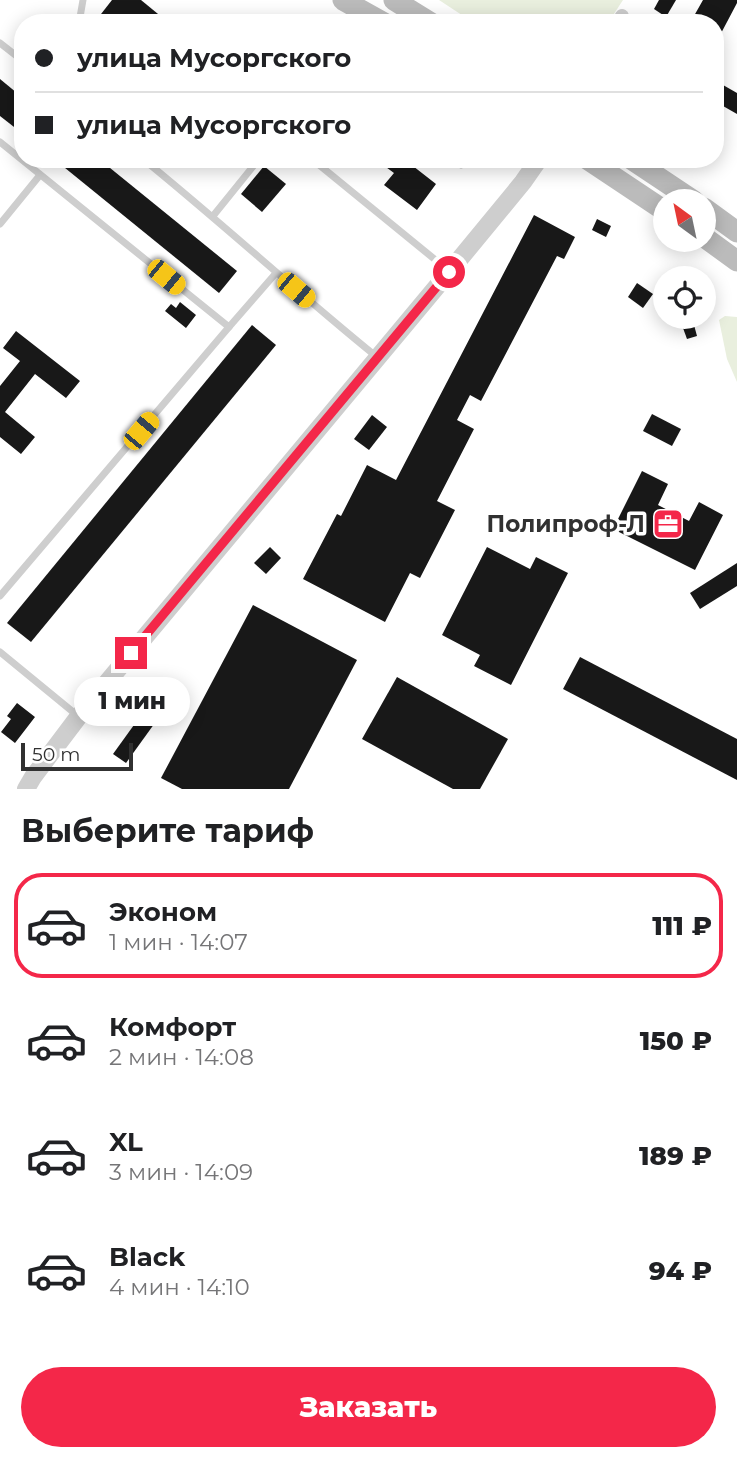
<!DOCTYPE html>
<html lang="ru">
<meta charset="utf-8">
<style>
:root{--surface:#fff;--page:#f6f6f6;--text:#202124;--muted:#757577;--line:#e0e0e0;--accent:#f42749}
body{margin:0;font-family:Montserrat,sans-serif;background:var(--page);color:var(--text);height:100vh;display:flex;flex-direction:column;font-size:26px;white-space:nowrap}
*{box-sizing:border-box;margin:0}
p{font-size:23px;color:var(--muted)}
.icon{flex:none;width:38px;height:38px;fill:none;stroke:currentColor;stroke-width:2;stroke-linecap:round;stroke-linejoin:round}
.map{position:relative;height:789px;overflow:hidden}
.side{display:flex;flex-direction:column;background:var(--surface);flex:1}
.side>*{flex:none}
.guide{position:absolute;left:14px;top:14px;width:710px;height:154px;border-radius:28px;box-shadow:0 4px 18px #0003;display:grid;align-content:center;height:154px;padding:0 21px;background:var(--surface)}
.needle{width:46px;rotate:327deg}
.buttons{position:absolute;left:653px;top:189px;display:grid;gap:14px}
.buttons a{display:grid;place-items:center;width:63px;height:63px;border-radius:50%;background:var(--surface);box-shadow:0 4px 18px #0003;font-size:35px}
.scale{position:absolute;left:21px;bottom:18px;width:112px;box-sizing:border-box;padding-left:7px;border:4px solid #313131;border-top:0;font-size:19px;line-height:24px;white-space:nowrap;color:#313131;-webkit-text-stroke:5px #fff;paint-order:stroke}
.end{position:absolute;width:32px;height:32px;margin:-16px;border:9px solid #f42749;background:#fff;box-shadow:0 0 0 4px #fff}
.from{border-radius:50%}
.bubble{position:absolute;height:49px;border-radius:24px;background:var(--surface);box-shadow:0 4px 18px #0003;font-size:23px;font-weight:800;line-height:49px;text-align:center}
.car{position:absolute;width:21px;height:42px;margin:-21px -10px;border-radius:9px;box-shadow:0 0 5px 2px #0007;background:linear-gradient(#f5c518 24%,#345 0 40%,#f5c518 0 76%,#345 0 86%,#f5c518 0)}
.guide b{display:flex;align-items:center;gap:24px;height:66px;font-size:26px}
.guide b+b{border-top:2px solid var(--line)}
.guide i{width:18px;height:18px;background:var(--text)}
ul{padding:0;list-style:none}
li{display:flex;align-items:center;gap:21px;height:105px;margin:0 14px 10px;padding:0 7px;border:4px solid transparent;border-radius:28px}
li div{flex:1}
li b{display:block;font-size:26px}
li em{font-style:normal;font-weight:800}
li.active{border-color:var(--accent)}
li>.icon{width:63px;height:63px;stroke-width:1.5}
h2{padding:0 21px;font-size:32px;line-height:84px}
.primary-button{display:flex;gap:14px;margin-top:auto;padding:14px 21px}
.primary-button a{flex:1;height:80px;border-radius:42px;background:var(--accent);color:#fff;font-size:28px;font-weight:800;line-height:80px;text-align:center}
.map>svg:first-child{display:block}
</style>
<div class="map">
<svg width="737" height="789" viewBox="0 0 737 789">
<rect width="100%" height="100%" fill="#fff"/>
<g fill="#e9efde">
<path d="M439 0H623L608 23H474Z"/>
<path d="M725 316 737 317V382L727 359 719 320Z"/>
</g>
<g fill="#181818">
<path d="M112 0H141L169 23H94Z"/>
<path d="M659 0H676L666 17 654 9Z"/>
<path d="M703 0H737V3L718 39 716 38V23H690Z"/>
<path d="M0 79 23 98V134L0 116Z"/>
<path d="M716 81 737 93V114L716 102Z"/>
<path d="M54 159H99L237 271 219 293Z"/>
<path d="M375 159H404L436 184 417 210 384 185 394 173Z"/>
<path d="M264 166 286 184 262 212 241 194Z"/>
<path d="M534 215 575 237 564 259 557 256 481 401 470 395 457 420 474 429 437 501 455 510 420 578 410 573 385 622 303 579 337 514 341 516 367 465 396 480Z"/>
<path d="M597 219 611 226 606 237 592 230Z"/>
<path d="M637 283 653 294 643 308 628 297Z"/>
<path d="M180 302 196 315 186 328 165 311 171 304 176 308Z"/>
<path d="M252 325 276 345 31 642 7 623Z"/>
<path d="M694 325 697 336 687 339 683 328Z"/>
<path d="M16 331 80 381 66 398 35 374 5 412 35 437 21 454 0 437V386L20 361 3 348Z"/>
<path d="M652 414 681 429 672 446 643 431Z"/>
<path d="M372 415 387 427 369 450 354 439Z"/>
<path d="M642 471 668 484 658 505 689 521 699 502 723 515 695 570 613 529Z"/>
<path d="M270 547 281 558 266 574 254 563Z"/>
<path d="M487 547 530 569 536 557 568 573 511 685 474 666 480 655 442 635Z"/>
<path d="M737 563V586L700 609 690 593Z"/>
<path d="M253 605 357 660 289 789H182L161 778Z"/>
<path d="M580 657 737 739V780L563 689Z"/>
<path d="M397 677 508 739 480 789H453L362 739Z"/>
<path d="M157 693 170 702 126 763 113 754Z"/>
<path d="M17 703 35 717 15 743 1 732 11 719 7 716Z"/>
</g>
<g fill="none" stroke-linecap="round" stroke-linejoin="round">
<g stroke="#cecece" stroke-width="7">
<path d="M622 16 633 23"/>
<path d="M79 23 83 0"/>
<path d="M0 43 23 61"/>
<path d="M0 142 229 327 276 273"/>
<path d="M143 159C223 224 298 293 377 357"/>
<path d="M309 159 318 164 322 159"/>
<path d="M453 159 461 165"/>
<path d="M318 164 449 271"/>
<path d="M213 216 259 159"/>
<path d="M0 224 40 175"/>
<path d="M0 596 229 327"/>
<path d="M0 652 78 716"/>
</g>
<path stroke="#cecece" stroke-width="14" d="M618 23 622 16"/>
<path stroke="#cecece" stroke-width="18" d="M26 789 33 777 79 716 449 272 523 182 539 159"/>
<g stroke="#bbb" stroke-width="21">
<path d="M343 0 384 23"/>
<path d="M394 0 431 23"/>
<path d="M587 159 665 211"/>
<path d="M631 159 694 201"/>
<path d="M704 208 737 232"/>
<path d="M704 237 737 261"/>
</g>
</g>
<g fill="none" stroke-linecap="round" stroke-linejoin="round">
<path stroke="#f42749" stroke-width="9" d="M131 653 449 272"/>
</g>
<defs>
<g id="office-square" transform="scale(1.575)"><rect x="-9" y="-9" width="18" height="18" rx="4" fill="#f42749" stroke="#fff"/><path d="M-6-3h4V-5.5h4V-3h4V5H-6ZM-1-4.5V-3h2v-1.5ZM-6 0V1H6V0Z" fill="#fff"/></g>
</defs>
<g fill-rule="evenodd">
<use href="#office-square" x="668" y="524"/>
</g>
<g text-anchor="middle" dominant-baseline="central" stroke-width="7" stroke-linejoin="round" paint-order="stroke">
<g font-size="23" font-weight="bold" fill="#313131" stroke="#fff" text-anchor="end">
<text x="645" y="524">Полипроф-Л</text>
</g>
</g>
</svg>
<div class="buttons">
<a><svg class="needle" viewBox="-14 -14 28 28"><path d="M0-13l5 13h-10z" fill="#e53935"/><path d="M0 13l5-13h-10z" fill="#757577"/></svg></a>
<a><svg class="icon" aria-label="locate" viewBox="0 0 24 24"><circle cx="12" cy="12" r="6"/><path d="M12 2v4M12 18v4M2 12h4M18 12h4"/></svg></a>
</div>
<div class="scale">50 m</div>
<i class="end from" style="left:449px;top:272px"></i>
<i class="end" style="left:131px;top:653px"></i>
<div class="bubble" style="left:74px;top:677px;width:116px">1 мин</div>
<i class="car" style="left:166px;top:277px;rotate:129deg"></i>
<i class="car" style="left:296px;top:290px;rotate:130deg"></i>
<i class="car" style="left:141px;top:431px;rotate:40deg"></i>
<div class="guide">
<b><i class="from"></i>улица Мусоргского</b>
<b><i></i>улица Мусоргского</b>
</div>
</div>
<section class="side">
<h2>Выберите тариф</h2>
<ul>
<li class="active"><svg class="icon" aria-label="car" viewBox="0 0 24 24"><path d="M5 17H2v-5l4-1 3-4h7l3 4 3 1v5h-3M9 17h6M6 11h13"/><circle cx="7" cy="17" r="2"/><circle cx="17" cy="17" r="2"/></svg><div><b>Эконом</b><p>1 мин · 14:07</p></div><em>111 ₽</em></li>
<li><svg class="icon" aria-label="car" viewBox="0 0 24 24"><path d="M5 17H2v-5l4-1 3-4h7l3 4 3 1v5h-3M9 17h6M6 11h13"/><circle cx="7" cy="17" r="2"/><circle cx="17" cy="17" r="2"/></svg><div><b>Комфорт</b><p>2 мин · 14:08</p></div><em>150 ₽</em></li>
<li><svg class="icon" aria-label="car" viewBox="0 0 24 24"><path d="M5 17H2v-5l4-1 3-4h7l3 4 3 1v5h-3M9 17h6M6 11h13"/><circle cx="7" cy="17" r="2"/><circle cx="17" cy="17" r="2"/></svg><div><b>XL</b><p>3 мин · 14:09</p></div><em>189 ₽</em></li>
<li><svg class="icon" aria-label="car" viewBox="0 0 24 24"><path d="M5 17H2v-5l4-1 3-4h7l3 4 3 1v5h-3M9 17h6M6 11h13"/><circle cx="7" cy="17" r="2"/><circle cx="17" cy="17" r="2"/></svg><div><b>Black</b><p>4 мин · 14:10</p></div><em>94 ₽</em></li>
</ul>
<div class="primary-button"><a>Заказать</a></div>
</section>
